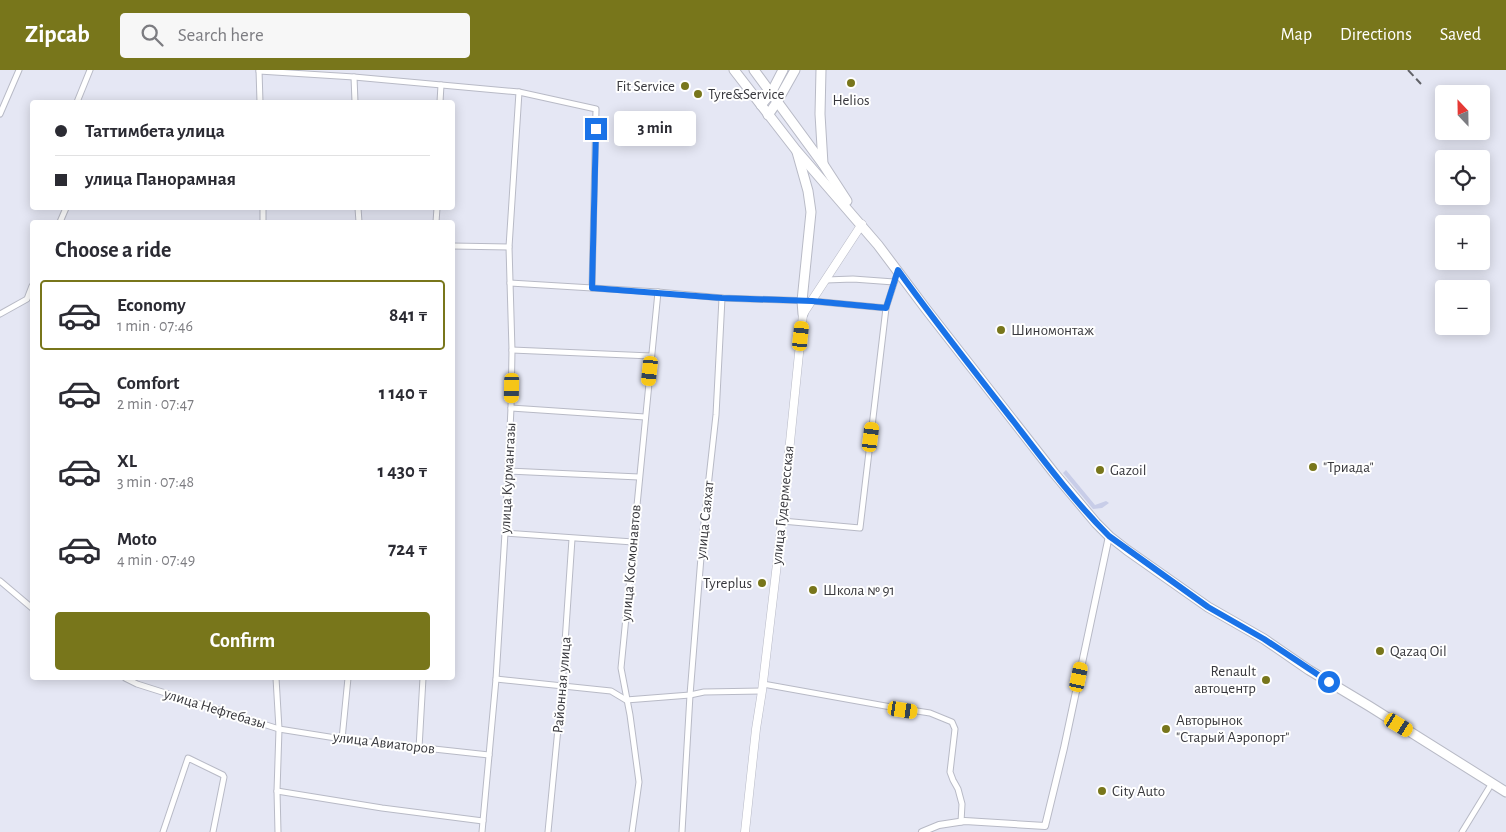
<!DOCTYPE html>
<meta charset="utf-8">
<style>
:root{--surface:#fff;--page:#f7f7f7;--text:#2b2b33;--muted:#7c7c81;--line:#e1e1e2;--accent:#78761b}
body{margin:0;font-family:"Alegreya Sans",sans-serif;background:var(--page);color:var(--text);height:100vh;display:flex;flex-direction:column;font-size:19px;white-space:nowrap}
*{box-sizing:border-box;margin:0}
p{font-size:16px;color:var(--muted)}
.icon{flex:none;width:28px;height:28px;fill:none;stroke:currentColor;stroke-width:2;stroke-linecap:round;stroke-linejoin:round}
.map{position:relative;flex:1;overflow:hidden}
.details{position:absolute;left:30px;top:150px;width:425px;height:460px;display:flex;flex-direction:column;background:var(--surface);border-radius:5px;box-shadow:0 2px 12px #0003}
.details>*{flex:none}
.guide{position:absolute;left:30px;top:30px;width:425px;height:110px;border-radius:5px;box-shadow:0 2px 12px #0003;display:grid;align-content:center;height:110px;padding:0 25px;background:var(--surface)}
.needle{width:32px;rotate:338deg}
.fabs{position:absolute;left:1435px;top:15px;display:grid;gap:10px}
.fabs a{display:grid;place-items:center;width:55px;height:55px;border-radius:5px;background:var(--surface);box-shadow:0 2px 12px #0003;font-size:25px}
.end{position:absolute;width:22px;height:22px;margin:-11px;border:6px solid #1a73e8;background:#fff;box-shadow:0 0 0 2px #fff}
.from{border-radius:50%}
.bubble{position:absolute;height:35px;border-radius:5px;background:var(--surface);box-shadow:0 2px 12px #0003;font-size:16px;font-weight:700;line-height:35px;text-align:center}
.car{position:absolute;width:15px;height:30px;margin:-15px -8px;border-radius:6px;box-shadow:0 0 4px 1px #0007;background:linear-gradient(#f5c518 24%,#345 0 40%,#f5c518 0 76%,#345 0 86%,#f5c518 0)}
.guide b{display:flex;align-items:center;gap:18px;height:48px;font-size:19px}
.guide b+b{border-top:1px solid var(--line)}
.guide i{width:12px;height:12px;background:var(--text)}
ul{padding:0;list-style:none}
li{display:flex;align-items:center;gap:15px;height:70px;margin:0 10px 8px;padding:0 15px;border:2px solid transparent;border-radius:5px}
li div{flex:1}
li b{display:block;font-size:19px}
li em{font-style:normal;font-weight:700}
li.on{border-color:var(--accent)}
li>.icon{width:45px;height:45px;stroke-width:1.5}
h2{padding:0 25px;font-size:22px;line-height:60px}
.button{display:flex;gap:10px;margin-top:auto;padding:10px 25px}
.button a{flex:1;height:58px;border-radius:5px;background:var(--accent);color:#fff;font-size:20px;font-weight:700;line-height:58px;text-align:center}
header{display:flex;align-items:center;gap:30px;box-sizing:border-box;height:70px;padding:0 25px;background:var(--accent);color:#fff}
header strong{font-size:24px}
nav{display:flex;gap:28px;margin-inline-start:auto;font-size:18px}
.search{width:350px;height:45px;background:var(--page);display:flex;align-items:center;gap:12px;box-sizing:border-box;padding:0 18px;border-radius:5px;color:var(--muted);font-size:19px}
.map>svg:first-child{display:block}
</style>
<header>
<strong>Zipcab</strong>
<div class="search"><svg class="icon" aria-label="search" viewBox="0 0 24 24"><circle cx="10" cy="10" r="6"/><path d="M15 15l6 6"/></svg>Search here</div>
<nav><a>Map</a><a>Directions</a><a>Saved</a></nav>
</header>
<div class="map">
<svg width="1506" height="762" viewBox="0 0 1506 762">
<rect width="100%" height="100%" fill="#e5e7f4"/>
<path fill="#c8cde8" d="M1066 400 1095 435 1106 431 1109 433 1102 438 1093 439 1063 403Z"/>
<g fill="none" stroke-linecap="round" stroke-linejoin="round">
<g stroke="#b8bac6" stroke-width="7">
<g id="minor">
<path d="M259 0 260 32"/>
<path d="M259 1 354 7 519 22 596 39 592 218"/>
<path d="M354 7 355 32"/>
<path d="M77 32 90 0"/>
<path d="M440 32 441 15"/>
<path d="M0 44 19 0"/>
<path d="M263 138V152"/>
<path d="M358 138 359 152"/>
<path d="M60 152 66 138"/>
<path d="M436 152 437 138"/>
<path d="M452 176 509 177"/>
<path d="M826 210 853 209 894 212"/>
<path d="M510 213 658 222 722 228 812 231 886 238"/>
<path d="M0 244 27 229 32 216"/>
<path d="M512 280 651 286"/>
<path d="M511 338 645 347"/>
<path d="M508 401 639 407"/>
<path d="M782 451 860 458 886 238 898 201"/>
<path d="M505 463 633 472"/>
<path d="M0 511 32 538"/>
<path d="M125 608 137 614 279 659 342 669 489 685"/>
<path d="M276 608 279 659 277 721 278 762"/>
<path d="M496 609 611 621 626 630 690 625 704 622 762 621"/>
<path d="M763 614 891 637 930 643 952 652 955 659 950 702 953 710 958 719 962 734 961 752"/>
<path d="M342 669 348 608"/>
<path d="M419 678 423 608"/>
<path d="M277 721 382 738 483 751"/>
<path d="M163 762 188 688 223 705 224 707 213 762"/>
<path d="M482 762 496 609 505 463 511 338 512 280 509 177 519 22"/>
<path d="M548 762 562 617 572 469"/>
<path d="M632 762 639 712 630 645 621 598 658 222"/>
<path d="M682 762 690 625 703 462 716 345 722 228"/>
<path d="M1462 762 1492 713"/>
</g>
</g>
<g stroke="#b8bac6" stroke-width="8">
<path id="tertiary" d="M922 762 939 755 965 751 1045 756 1064 678 1109 466"/>
</g>
<g stroke="#b8bac6" stroke-width="9">
<path id="secondary" d="M745 762 756 659 762 621 782 451 803 244 862 154"/>
</g>
<g stroke="#b8bac6" stroke-width="11">
<g id="primary">
<path d="M734 0 796 80 878 175 926 239 1054 403 1096 453 1109 466 1127 480 1208 537 1264 569 1309 600 1369 636 1506 722"/>
<path d="M754 0 823 94 847 131"/>
<path d="M821 0 820 44 823 94"/>
<path d="M761 35 771 23 783 0"/>
<path d="M768 45 777 32 795 0"/>
<path d="M797 82 808 121 811 142 802 231 803 244"/>
</g>
</g>
<use href="#minor" stroke="#fff" stroke-width="5"/>
<use href="#tertiary" stroke="#fff" stroke-width="6"/>
<use href="#secondary" stroke="#fff" stroke-width="8"/>
<use href="#primary" stroke="#fff" stroke-width="9"/>
<path stroke="#616268" stroke-width="2" stroke-dasharray="8 4" stroke-linecap="butt" d="M1408 0 1421 14"/>
</g>
<g fill="none" stroke-linecap="round" stroke-linejoin="round">
<path stroke="#1a73e8" stroke-width="6" d="M596 59 592 218 722 228 812 231 886 238 898 200C935 252 975 302 1014 352 1044 391 1074 431 1109 466L1208 537 1264 569 1329 612"/>
</g>
<g fill="#78761b" stroke="#fff" stroke-width="2">
<circle cx="851" cy="13" r="5"/>
<circle cx="685" cy="16" r="5"/>
<circle cx="698" cy="24" r="5"/>
<circle cx="1001" cy="260" r="5"/>
<circle cx="1313" cy="397" r="5"/>
<circle cx="1100" cy="400" r="5"/>
<circle cx="762" cy="513" r="5"/>
<circle cx="813" cy="520" r="5"/>
<circle cx="1380" cy="581" r="5"/>
<circle cx="1266" cy="610" r="5"/>
<circle cx="1166" cy="659" r="5"/>
<circle cx="1102" cy="721" r="5"/>
</g>
<g text-anchor="middle" dominant-baseline="central" stroke-width="4" stroke-linejoin="round" paint-order="stroke">
<g font-size="15" fill="#38383d" stroke="#fff" text-anchor="start">
<text x="675" y="16" text-anchor="end">Fit Service</text>
<text x="708" y="24">Tyre&amp;Service</text>
<text x="851" y="30" text-anchor="middle">Helios</text>
<text x="1011" y="260">Шиномонтаж</text>
<text x="1323" y="397">"Триада"</text>
<text x="1110" y="400">Gazoil</text>
<text x="752" y="513" text-anchor="end">Tyreplus</text>
<text x="823" y="520">Школа № 91</text>
<text x="1390" y="581">Qazaq Oil</text>
<text x="1256" y="601" text-anchor="end">Renault<tspan x="1256" dy="17">автоцентр</tspan></text>
<text x="1176" y="650">Авторынок<tspan x="1176" dy="17">"Старый Аэропорт"</tspan></text>
<text x="1112" y="721">City Auto</text>
</g>
<g font-size="15" fill="#38383d" stroke="#fff">
<text transform="translate(508 408) rotate(-87)">улица Курмангазы</text>
<text transform="translate(783 435) rotate(-84)">улица Гудермесская</text>
<text transform="translate(705 450) rotate(-84)">улица Саяхат</text>
<text transform="translate(631 493) rotate(-85)">улица Космонавтов</text>
<text transform="translate(562 615) rotate(-85)">Районная улица</text>
<text transform="translate(215 639) rotate(17)">улица Нефтебазы</text>
<text transform="translate(384 673) rotate(7)">улица Авиаторов</text>
</g>
</g>
</svg>
<div class="fabs">
<a><svg class="needle" viewBox="-14 -14 28 28"><path d="M0-13l5 13h-10z" fill="#e53935"/><path d="M0 13l5-13h-10z" fill="#7c7c81"/></svg></a>
<a><svg class="icon" aria-label="locate" viewBox="0 0 24 24"><circle cx="12" cy="12" r="6"/><path d="M12 2v4M12 18v4M2 12h4M18 12h4"/></svg></a>
<a>+</a>
<a>−</a>
</div>
<i class="end from" style="left:1329px;top:612px"></i>
<i class="end" style="left:596px;top:59px"></i>
<div class="bubble" style="left:614px;top:41px;width:82px">3 min</div>
<i class="car" style="left:801px;top:266px;rotate:6deg"></i>
<i class="car" style="left:650px;top:301px;rotate:186deg"></i>
<i class="car" style="left:512px;top:318px;rotate:181deg"></i>
<i class="car" style="left:871px;top:367px;rotate:7deg"></i>
<i class="car" style="left:1079px;top:607px;rotate:12deg"></i>
<i class="car" style="left:903px;top:640px;rotate:99deg"></i>
<i class="car" style="left:1399px;top:655px;rotate:121deg"></i>
<div class="guide">
<b><i class="from"></i>Таттимбета улица</b>
<b><i></i>улица Панорамная</b>
</div>
<section class="details">
<h2>Choose a ride</h2>
<ul>
<li class="on"><svg class="icon" aria-label="car" viewBox="0 0 24 24"><path d="M5 17H2v-5l4-1 3-4h7l3 4 3 1v5h-3M9 17h6M6 11h13"/><circle cx="7" cy="17" r="2"/><circle cx="17" cy="17" r="2"/></svg><div><b>Economy</b><p>1 min · 07:46</p></div><em>841 ₸</em></li>
<li><svg class="icon" aria-label="car" viewBox="0 0 24 24"><path d="M5 17H2v-5l4-1 3-4h7l3 4 3 1v5h-3M9 17h6M6 11h13"/><circle cx="7" cy="17" r="2"/><circle cx="17" cy="17" r="2"/></svg><div><b>Comfort</b><p>2 min · 07:47</p></div><em>1 140 ₸</em></li>
<li><svg class="icon" aria-label="car" viewBox="0 0 24 24"><path d="M5 17H2v-5l4-1 3-4h7l3 4 3 1v5h-3M9 17h6M6 11h13"/><circle cx="7" cy="17" r="2"/><circle cx="17" cy="17" r="2"/></svg><div><b>XL</b><p>3 min · 07:48</p></div><em>1 430 ₸</em></li>
<li><svg class="icon" aria-label="car" viewBox="0 0 24 24"><path d="M5 17H2v-5l4-1 3-4h7l3 4 3 1v5h-3M9 17h6M6 11h13"/><circle cx="7" cy="17" r="2"/><circle cx="17" cy="17" r="2"/></svg><div><b>Moto</b><p>4 min · 07:49</p></div><em>724 ₸</em></li>
</ul>
<div class="button"><a>Confirm</a></div>
</section>
</div>
